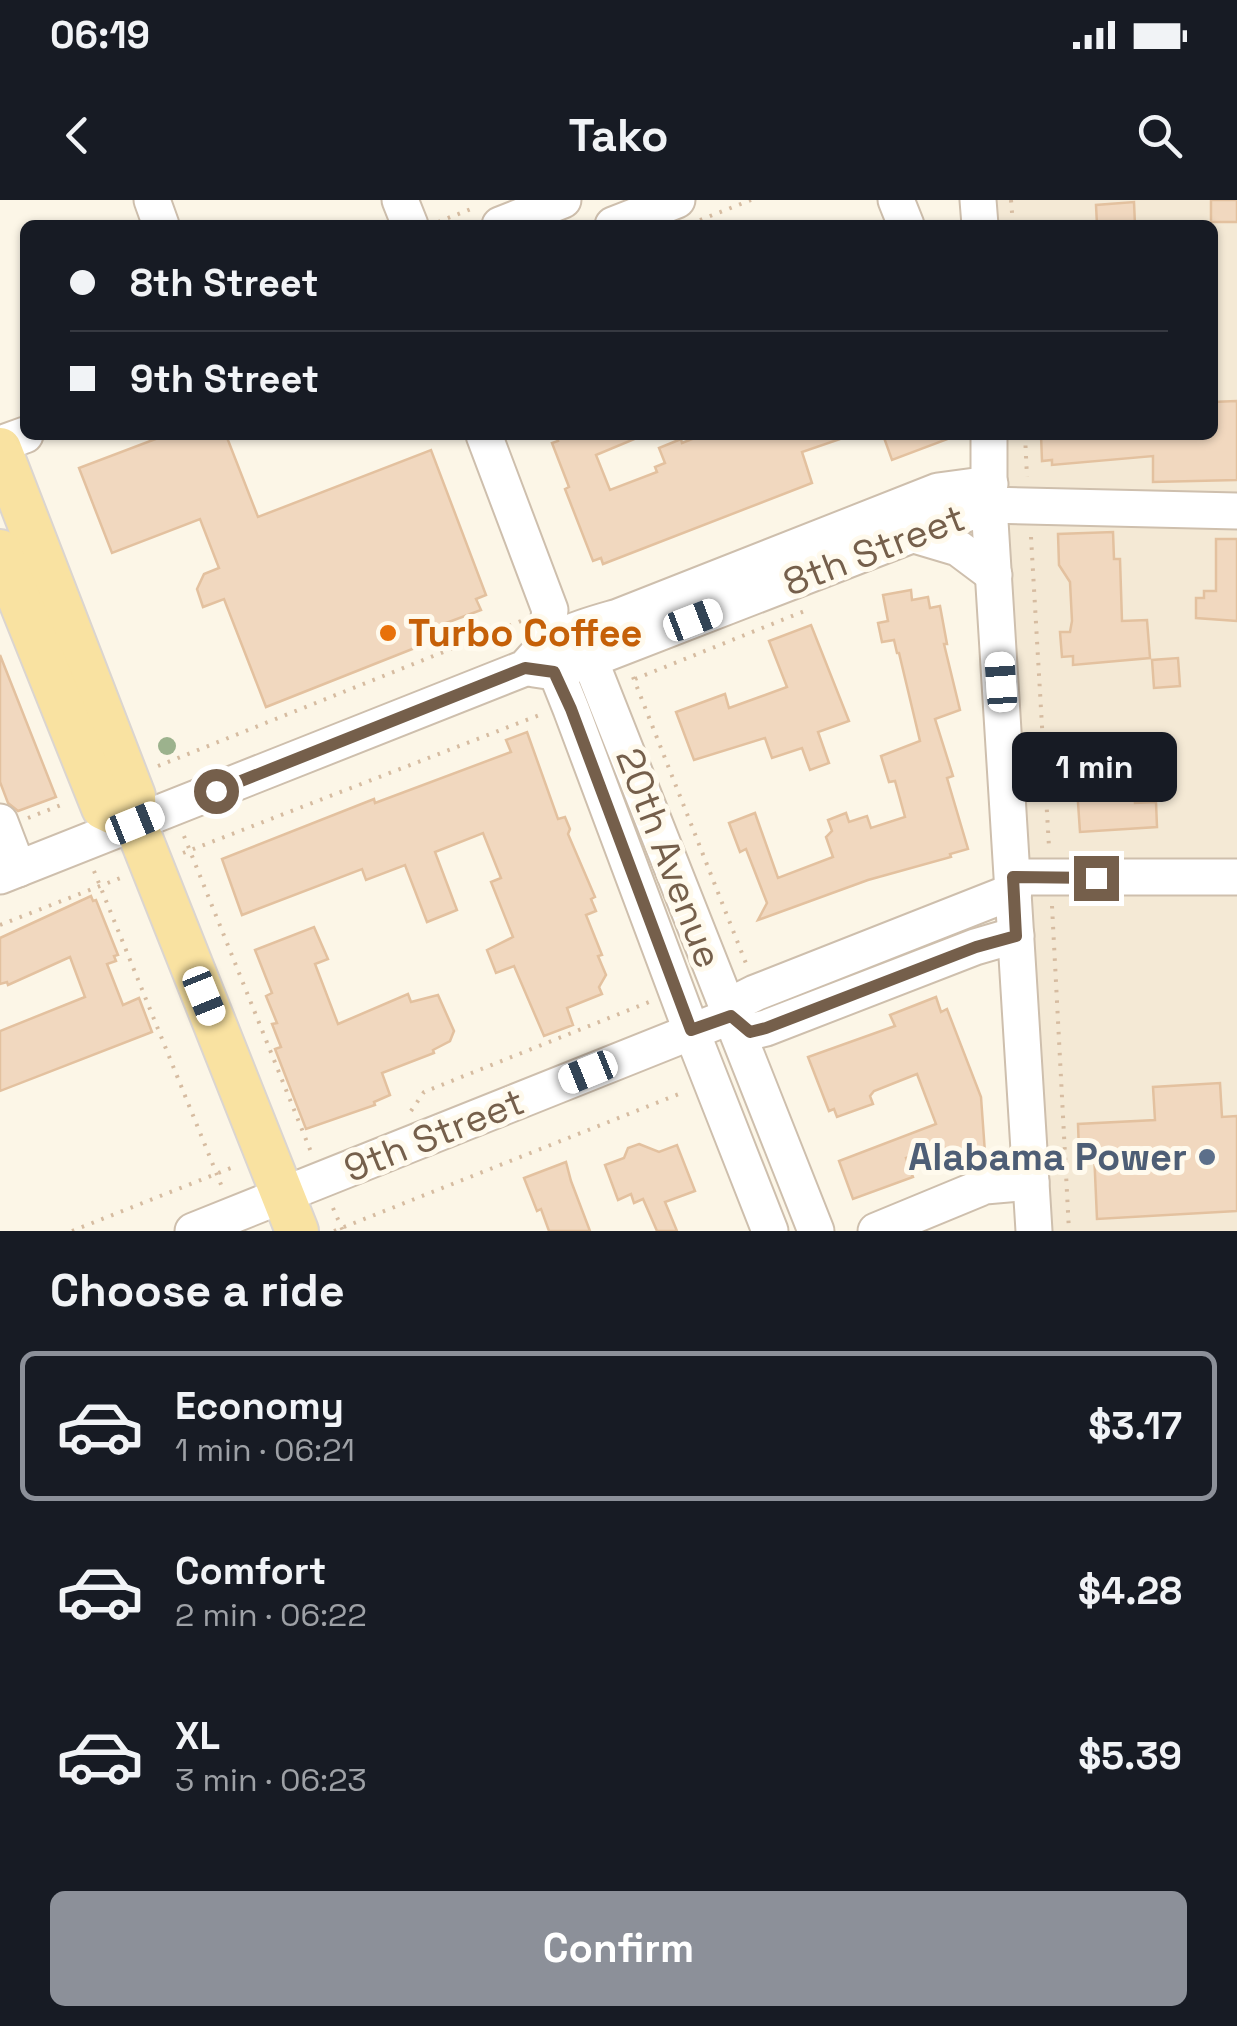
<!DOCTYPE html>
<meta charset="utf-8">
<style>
:root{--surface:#171b24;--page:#242831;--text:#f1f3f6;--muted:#9ea1a6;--line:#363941;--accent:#8c9099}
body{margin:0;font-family:"Space Grotesk",sans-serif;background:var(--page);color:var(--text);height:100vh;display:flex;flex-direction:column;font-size:38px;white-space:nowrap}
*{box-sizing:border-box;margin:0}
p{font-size:32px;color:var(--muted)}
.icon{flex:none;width:55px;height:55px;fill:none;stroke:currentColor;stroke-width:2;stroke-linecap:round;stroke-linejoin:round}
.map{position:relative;height:1031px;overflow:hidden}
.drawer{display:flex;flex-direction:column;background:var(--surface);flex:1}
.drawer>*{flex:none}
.top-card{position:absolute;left:20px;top:20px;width:1198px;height:220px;border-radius:15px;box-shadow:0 2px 8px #0004;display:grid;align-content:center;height:220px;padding:0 50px;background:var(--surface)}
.end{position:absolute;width:45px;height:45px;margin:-22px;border:12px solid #755f4b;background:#fff;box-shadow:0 0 0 5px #fff}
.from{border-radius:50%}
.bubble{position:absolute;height:70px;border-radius:15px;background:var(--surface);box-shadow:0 2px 8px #0004;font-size:32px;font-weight:600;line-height:70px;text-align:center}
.car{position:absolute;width:30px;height:60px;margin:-30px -15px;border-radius:12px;box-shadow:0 0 8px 2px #0007;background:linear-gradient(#fff 24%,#345 0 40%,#fff 0 76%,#345 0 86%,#fff 0)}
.top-card b{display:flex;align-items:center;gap:35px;height:95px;font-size:38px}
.top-card b+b{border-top:2px solid var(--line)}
.top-card i{width:25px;height:25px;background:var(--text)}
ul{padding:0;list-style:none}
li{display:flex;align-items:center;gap:30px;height:150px;margin:0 20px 15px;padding:0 30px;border:5px solid transparent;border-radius:15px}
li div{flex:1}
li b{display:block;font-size:38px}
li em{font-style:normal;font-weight:600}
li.selected{border-color:var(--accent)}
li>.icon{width:90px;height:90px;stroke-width:1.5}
h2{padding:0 50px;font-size:45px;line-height:120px}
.button{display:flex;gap:20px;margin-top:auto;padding:20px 50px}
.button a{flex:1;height:115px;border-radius:15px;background:var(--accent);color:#fff;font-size:40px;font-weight:600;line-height:115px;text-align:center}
.status{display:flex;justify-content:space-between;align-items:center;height:70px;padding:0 50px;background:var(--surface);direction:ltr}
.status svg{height:28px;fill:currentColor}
header{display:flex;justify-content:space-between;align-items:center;height:130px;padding:0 50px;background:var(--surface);font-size:45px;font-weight:600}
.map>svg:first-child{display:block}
</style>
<div class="status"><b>06:19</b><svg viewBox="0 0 49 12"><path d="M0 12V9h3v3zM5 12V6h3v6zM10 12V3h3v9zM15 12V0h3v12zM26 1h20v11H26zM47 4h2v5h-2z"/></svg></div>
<header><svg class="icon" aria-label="back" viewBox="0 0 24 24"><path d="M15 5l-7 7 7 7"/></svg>Tako<svg class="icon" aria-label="search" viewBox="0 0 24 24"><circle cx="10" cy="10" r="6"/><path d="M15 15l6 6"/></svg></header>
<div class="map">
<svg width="1237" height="1031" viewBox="0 0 1237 1031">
<rect width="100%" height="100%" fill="#fcf6e7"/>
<path fill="#f4e9d5" d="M981 0H1237V1031H1046L995 235H1212V25H982Z"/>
<g fill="#f1d8bf" stroke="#e3c19f" stroke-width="2.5">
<rect x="1211" y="0" width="26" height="22"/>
<path d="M1134 2 1135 25H1097L1096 5Z"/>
<path d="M1237 201V280L1153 282V256L1052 265V260L1042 261 1041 235H1212V202Z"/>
<path d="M166 235H226L258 317 431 250 486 395 476 399 481 410 430 429 435 440 266 507 224 399 203 407 197 389 204 374 219 368 200 319 112 353 79 268Z"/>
<path d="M556 235H637V238L596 255 610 290 657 272 655 267 665 263 659 248 681 239 682 243 702 235H842L843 238 802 252 812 283 603 364 601 358 593 361 565 289 569 287 552 243 558 241Z"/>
<path d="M883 235H953V237L892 260Z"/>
<path d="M1113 332 1114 359H1120L1122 421 1147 420 1150 458 1073 465V456L1062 457 1060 432H1070L1072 421 1070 382 1059 365 1058 334Z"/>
<path d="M1216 339H1237V421L1196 418V398H1204V391H1216Z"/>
<path d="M911 390 912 400 928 397 930 408 940 406 947 444H944L960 510 935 519 953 576 947 578 968 649 950 654 951 657 868 680 758 720 767 703 746 649 740 652 729 623 755 613 778 678 833 657 826 637 832 631 828 620 846 613 849 622 867 616 871 628 905 617 895 581 889 582 881 556 920 541 899 453H897L894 440 882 442 878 423 888 421 883 395Z"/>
<path d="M811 425 849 521 818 532 829 563 810 570 802 548 772 558 765 538 694 560 676 512 725 494 729 508 787 487 769 441Z"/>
<path d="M0 455 56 597 18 611 8 603 0 582Z"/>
<path d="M1178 458 1180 486 1154 488 1152 460Z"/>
<path d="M527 532 558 619 565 617 570 629 568 634 595 697 591 699 596 711 586 715 602 755 598 756 606 775 599 787 602 794 567 808 573 825 544 836 514 766 496 773 487 750 513 737 491 682 501 678 483 633 435 652 457 710 427 722 405 665 366 680 362 669 242 715 222 659 374 599 375 603 511 552 506 540Z"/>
<path d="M1134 585 1135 603 1156 602 1157 627 1080 632 1077 588Z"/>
<path d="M91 696 93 701 96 700 118 755 114 756 116 761 107 764 123 805 139 798 152 832 0 891V831L85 797 70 757 8 785 7 782 0 784V738Z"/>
<path d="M314 727 328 759 315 764 338 824 408 794 411 802 438 795 454 831 450 841 433 850 434 853 382 873 390 895 374 902 375 905 306 929 275 849 281 847 272 824 277 823 266 796 272 793 255 750Z"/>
<path d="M936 797 941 812 947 809 981 897 985 953 951 965 943 944 906 958 913 977 853 999 839 961 936 924 917 874 874 891 870 896 873 904 837 917 834 909 829 911 808 857 895 826 890 815Z"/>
<path d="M1220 883 1222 917 1237 916V1011L1097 1019 1094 951 1079 952 1078 924 1155 920 1153 887Z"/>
<path d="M639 944 659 952 677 945 695 991 665 1002 677 1031H657L643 999 634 1003 631 994 618 1000 605 965 624 958 628 948Z"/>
<path d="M566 962 571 981 590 1031H549L541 1009 537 1011 524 978Z"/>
</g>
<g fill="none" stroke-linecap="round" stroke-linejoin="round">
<g stroke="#cebfad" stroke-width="39">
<g id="minor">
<path d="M152 0 161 25"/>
<path d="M400 0 410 25"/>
<path d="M896 0 906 25"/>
<path d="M978 0 980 25"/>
<path d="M500 25 563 0"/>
<path d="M613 25 677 0"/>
<path d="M484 235 550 410 545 444 571 509 691 830 770 1031"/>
<path d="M989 235V305L1034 1031"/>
<path d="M0 244 25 235"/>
<path d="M911 334 958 348 994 375"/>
<path d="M582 440 816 1031"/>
<path d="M534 469 554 472 602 455 989 305 1237 311"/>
<path d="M0 622 18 669"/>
<path d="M0 676 525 468C553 434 576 429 618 417L938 291 990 284"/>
<path d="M1013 677H1237"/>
<path d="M731 816 750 832 766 828 975 747 1016 735"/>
<path d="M193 1031 731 816 739 801 755 793 1014 691"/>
<path d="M876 1031 985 986 1031 982"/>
</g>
</g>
<g stroke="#dbd5d0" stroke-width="46">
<g id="major">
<path d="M0 249 134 596 135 623 297 1031"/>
<path d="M0 351 103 608 135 623"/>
</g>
</g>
<g stroke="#d6bca1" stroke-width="4" stroke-dasharray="2.5 8" stroke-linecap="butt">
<path d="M1011 0 1013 25"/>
<path d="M700 20 751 0"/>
<path d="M438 22 476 7"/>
<path d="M1025 235 1027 277"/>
<path d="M1031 337 1049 647"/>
<path d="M633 477 747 766"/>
<path d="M635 479 807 410"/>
<path d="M158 566 521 421"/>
<path d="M28 618 66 603"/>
<path d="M184 636 311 952"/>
<path d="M183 653 542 514"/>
<path d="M94 671 222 987"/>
<path d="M1052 706 1069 1031"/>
<path d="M0 725 123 677"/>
<path d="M411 911 424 892 649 802"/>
<path d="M333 1008 343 1031"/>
<path d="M72 1031 236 966"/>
<path d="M334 1031 684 892"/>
</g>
<use href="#minor" stroke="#fff" stroke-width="35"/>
<use href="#major" stroke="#f9e2a1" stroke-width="42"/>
</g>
<circle fill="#9cb28d" cx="167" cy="546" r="9"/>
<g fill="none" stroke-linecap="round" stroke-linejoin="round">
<path stroke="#755f4b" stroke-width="12" d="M216 591 525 468 554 472 571 509 691 830 731 816 750 832 766 828 976 747 1016 736 1013 677 1096 678"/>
</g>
<circle fill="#e8710a" stroke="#fffaed" stroke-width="4" cx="388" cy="433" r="10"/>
<circle fill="#5c6f8a" stroke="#fffaed" stroke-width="4" cx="1207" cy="957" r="10"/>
<g text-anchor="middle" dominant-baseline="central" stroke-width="10" stroke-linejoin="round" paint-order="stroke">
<g font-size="38" fill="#755f4b" stroke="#fffaed">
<text transform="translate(874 350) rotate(-21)">8th Street</text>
<text transform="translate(669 658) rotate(69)">20th Avenue</text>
<text transform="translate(434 935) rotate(-22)">9th Street</text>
</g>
<g font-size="38" font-weight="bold" fill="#c56008" stroke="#fffaed" text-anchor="start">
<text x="408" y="433">Turbo Coffee</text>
</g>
<g font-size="38" font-weight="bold" fill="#4e5e75" stroke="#fffaed" text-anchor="end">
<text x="1187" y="957">Alabama Power</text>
</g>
</g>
</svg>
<i class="end from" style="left:216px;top:591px"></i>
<i class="end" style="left:1096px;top:678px"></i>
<div class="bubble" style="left:1012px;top:532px;width:165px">1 min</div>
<i class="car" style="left:693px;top:420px;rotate:69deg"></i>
<i class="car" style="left:1001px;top:482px;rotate:356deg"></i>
<i class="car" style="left:135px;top:623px;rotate:68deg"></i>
<i class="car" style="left:204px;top:796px;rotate:158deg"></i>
<i class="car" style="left:588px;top:872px;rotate:248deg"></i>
<div class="top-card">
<b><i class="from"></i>8th Street</b>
<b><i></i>9th Street</b>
</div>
</div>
<section class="drawer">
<h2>Choose a ride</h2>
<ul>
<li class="selected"><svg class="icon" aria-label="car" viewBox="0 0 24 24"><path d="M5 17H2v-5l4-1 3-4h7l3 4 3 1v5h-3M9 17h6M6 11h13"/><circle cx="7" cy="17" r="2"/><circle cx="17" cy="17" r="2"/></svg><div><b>Economy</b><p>1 min · 06:21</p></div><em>$3.17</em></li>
<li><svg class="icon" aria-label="car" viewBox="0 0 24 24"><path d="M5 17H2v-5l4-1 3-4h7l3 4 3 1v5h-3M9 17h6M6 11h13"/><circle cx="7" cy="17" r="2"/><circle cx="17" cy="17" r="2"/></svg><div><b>Comfort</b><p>2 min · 06:22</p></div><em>$4.28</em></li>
<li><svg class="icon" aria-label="car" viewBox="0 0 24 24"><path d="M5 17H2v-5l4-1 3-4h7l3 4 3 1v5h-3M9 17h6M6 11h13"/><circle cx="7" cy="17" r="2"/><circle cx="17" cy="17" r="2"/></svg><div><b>XL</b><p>3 min · 06:23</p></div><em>$5.39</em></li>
</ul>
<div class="button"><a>Confirm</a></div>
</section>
